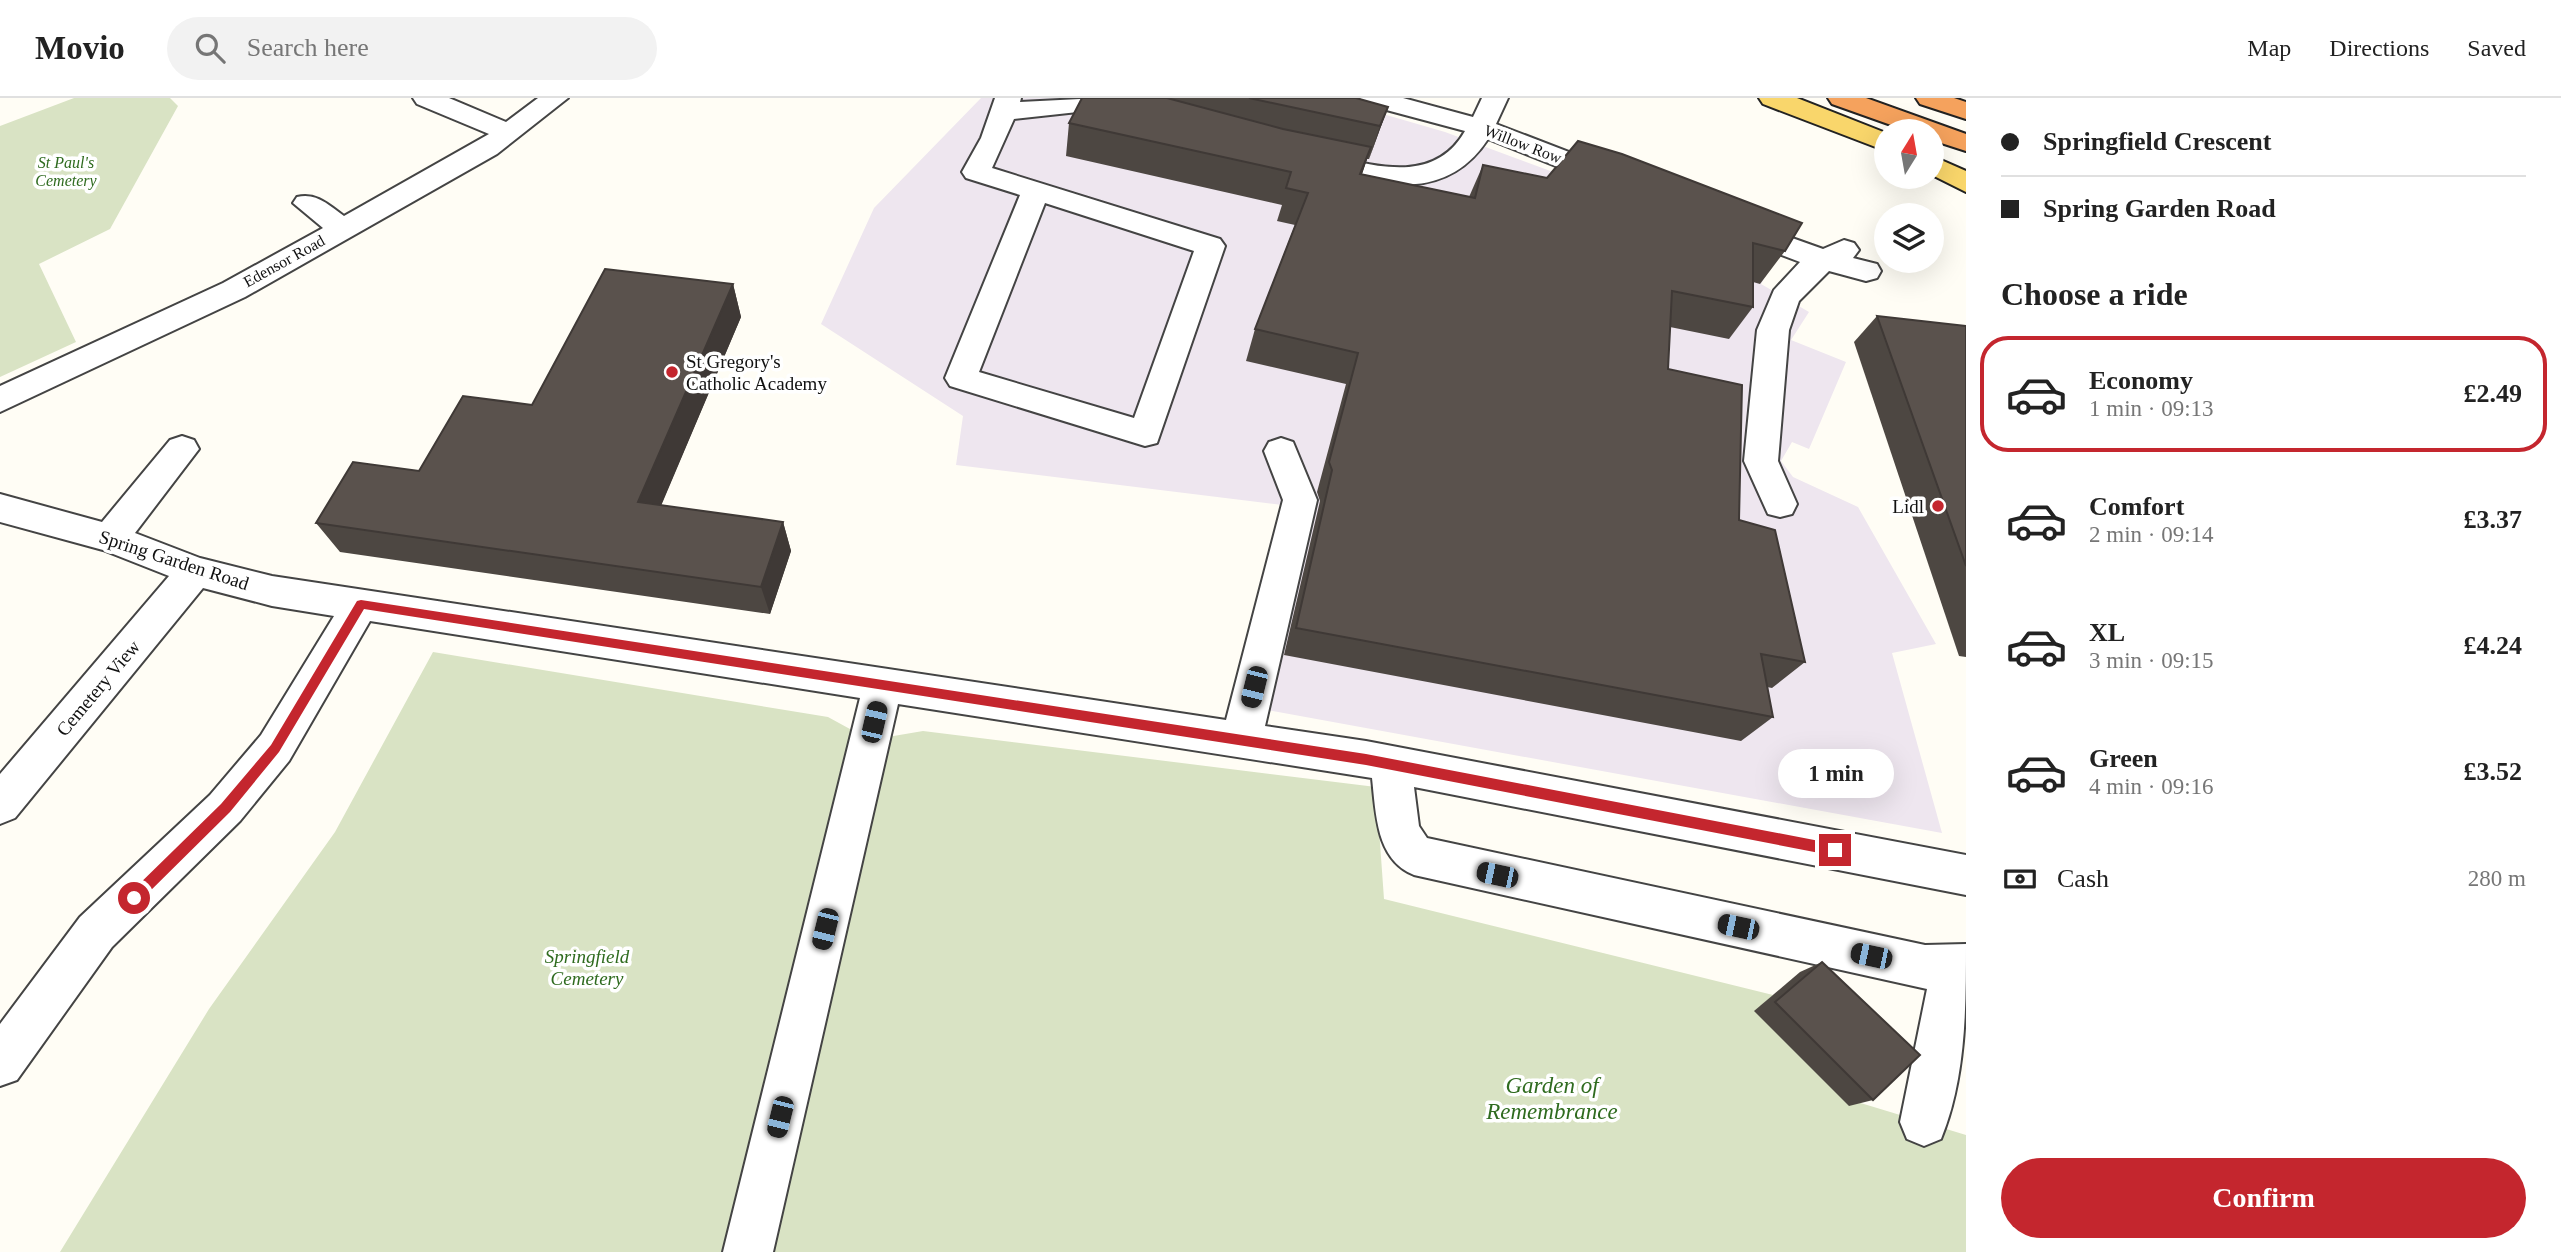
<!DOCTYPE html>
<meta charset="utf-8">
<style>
:root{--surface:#fff;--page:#f2f2f2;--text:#222;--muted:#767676;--line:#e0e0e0;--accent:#c4262e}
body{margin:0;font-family:"Times New Roman",serif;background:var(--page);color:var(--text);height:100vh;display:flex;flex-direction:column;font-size:26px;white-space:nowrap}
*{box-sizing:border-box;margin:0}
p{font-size:23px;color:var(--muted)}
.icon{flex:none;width:38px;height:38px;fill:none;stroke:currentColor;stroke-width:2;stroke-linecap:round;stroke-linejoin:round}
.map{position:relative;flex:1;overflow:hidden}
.drawer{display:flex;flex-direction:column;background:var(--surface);width:595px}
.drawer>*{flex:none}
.guide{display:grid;align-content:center;height:154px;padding:0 35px;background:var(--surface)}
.needle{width:46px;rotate:11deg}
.buttons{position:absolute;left:1874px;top:21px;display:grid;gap:14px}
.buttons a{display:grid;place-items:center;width:70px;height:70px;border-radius:50%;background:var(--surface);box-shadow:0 7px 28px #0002;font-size:35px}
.end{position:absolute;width:32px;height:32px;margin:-16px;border:9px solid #c4262e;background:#fff;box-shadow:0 0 0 4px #fff}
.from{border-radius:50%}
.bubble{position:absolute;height:49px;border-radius:24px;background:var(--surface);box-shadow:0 7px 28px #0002;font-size:23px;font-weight:700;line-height:49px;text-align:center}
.car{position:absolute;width:21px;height:42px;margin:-21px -10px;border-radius:9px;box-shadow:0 0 5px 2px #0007;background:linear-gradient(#222 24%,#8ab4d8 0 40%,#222 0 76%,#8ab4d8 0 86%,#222 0)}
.guide b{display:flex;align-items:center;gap:24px;height:66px;font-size:26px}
.guide b+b{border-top:2px solid var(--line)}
.guide i{width:18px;height:18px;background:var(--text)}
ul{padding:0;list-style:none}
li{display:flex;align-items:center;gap:21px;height:116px;margin:0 14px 10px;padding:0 21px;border:4px solid transparent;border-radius:28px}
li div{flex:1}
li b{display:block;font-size:26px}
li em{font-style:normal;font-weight:700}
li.on{border-color:var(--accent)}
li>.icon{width:63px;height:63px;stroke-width:1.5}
h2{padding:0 35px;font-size:32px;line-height:84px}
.pay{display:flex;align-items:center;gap:18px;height:77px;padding:0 35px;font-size:26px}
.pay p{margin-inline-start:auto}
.cta{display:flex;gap:14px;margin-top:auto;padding:14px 35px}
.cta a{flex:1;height:80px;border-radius:42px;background:var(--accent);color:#fff;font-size:28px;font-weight:700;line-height:80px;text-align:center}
header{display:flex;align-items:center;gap:42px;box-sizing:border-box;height:98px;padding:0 35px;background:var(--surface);border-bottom:2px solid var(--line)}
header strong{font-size:33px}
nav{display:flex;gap:38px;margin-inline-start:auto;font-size:24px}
.search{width:490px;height:63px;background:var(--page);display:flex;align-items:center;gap:18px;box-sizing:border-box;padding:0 24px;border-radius:38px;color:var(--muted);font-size:26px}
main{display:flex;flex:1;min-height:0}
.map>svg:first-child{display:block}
</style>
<header>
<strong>Movio</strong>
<div class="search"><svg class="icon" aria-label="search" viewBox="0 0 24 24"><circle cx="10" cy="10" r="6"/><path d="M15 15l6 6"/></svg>Search here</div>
<nav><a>Map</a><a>Directions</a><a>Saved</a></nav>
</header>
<main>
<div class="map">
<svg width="1966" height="1154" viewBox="0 0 1966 1154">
<rect width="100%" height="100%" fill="#fffdf5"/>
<path fill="#eee6ef" d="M981 0H1349L1345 5 1445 34 1778 157 1761 186 1809 214 1791 242 1846 264 1809 351 1792 344 1781 363 1793 379 1858 409 1936 546 1892 555 1942 735 1229 605 1283 407 956 367 963 318 821 226 874 110Z"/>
<g fill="#d9e3c4">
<path d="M74 0H170L178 8 110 131 39 166 76 244 0 279V28Z"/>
<path d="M433 554 828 619 870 642 923 633 1376 689 1384 801 1773 897 1755 913 1854 1003 1966 1037V1154H60L209 911 335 734Z"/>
</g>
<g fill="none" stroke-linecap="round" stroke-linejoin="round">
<g stroke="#444" stroke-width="4">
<g id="minor">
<path d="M413 0H449L506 24 538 0H568L497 56 245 199 0 314V288L223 185 323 130 293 105 297 99C316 94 329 107 344 118L489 36 417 6Z"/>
<path d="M995 0H1021L1020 4 1100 0 1138 8 1142 14 1138 20 1129 22 1087 13 1014 21 992 70 1220 141 1225 148 1157 345 1145 348 950 288 945 280 1020 97 966 80 962 74 981 40ZM1045 105 1194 153 1134 320 979 274Z"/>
<path d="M1360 0H1403L1473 19 1482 0H1508L1496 26 1621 74 1625 80 1621 86 1611 89 1601 86 1488 41C1442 111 1370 84 1303 67L1299 61 1303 55 1313 53C1365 65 1432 91 1465 33L1364 6Z"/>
<path d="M1739 121 1823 151 1844 142 1854 145 1859 152 1853 160 1877 166 1881 173 1877 180 1866 183 1829 173 1799 203 1789 232 1778 363 1797 406 1792 416 1780 419 1768 416 1744 363 1757 232 1774 192 1800 164 1729 137 1725 130 1729 123Z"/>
<path d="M182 338 194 342 199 351 135 435 200 460 272 478 1226 622 1283 402 1264 353 1269 344 1281 340 1293 344 1317 402 1265 628 1366 643 1966 757V797L1414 689 1419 728 1427 740 1925 847 1966 846C1966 910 1966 980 1941 1041L1924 1048 1907 1041 1900 1024 1927 891 1414 777C1376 762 1376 716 1372 680L898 606 773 1154H723L860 600 370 523 289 663 240 723 112 849 17 982 0 988V926L80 819 210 697 261 637 334 518 272 508 203 490 15 720 0 726V676L169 478 103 452 0 424V396L102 424 170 342Z"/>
</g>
</g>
<g stroke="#222" stroke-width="4">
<g id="major">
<path d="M1759 0H1797L1886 35V53L1763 6Z"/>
<path d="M1932 58 1966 73V94L1932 77Z"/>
</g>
</g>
<g stroke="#222" stroke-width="4">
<g id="highway">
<path d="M1828 0H1866L1966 36V53L1932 42V33H1908L1832 6Z"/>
<path d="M1916 0H1954L1966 4V21L1920 6Z"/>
</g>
</g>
<use href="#minor" fill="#fff" fill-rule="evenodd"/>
<use href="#major" fill="#f9d66b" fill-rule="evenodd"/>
<use href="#highway" fill="#f5a25d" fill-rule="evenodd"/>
</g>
<g fill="#4d4742">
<path d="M1082 0H1356L1388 9 1376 42 1369 61H1367L1362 76 1469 99 1483 67 1785 153 1760 186 1753 184V209L1729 241 1670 229 1668 271 1805 564 1772 590 1767 589 1773 619 1741 643 1284 557 1320 403 1317 394 1346 286 1246 263 1255 231 1295 127 1277 123 1282 107 1066 58 1069 25Z"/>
<path d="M733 186 741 219 661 407 783 424 791 453 770 516 340 454 316 425 419 373 532 307Z"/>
<path d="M1877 218 1966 228V559L1959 558 1854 244Z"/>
<path d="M1822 864 1873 1002 1849 1008 1754 913 1800 874Z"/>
</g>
<g fill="#3f3936">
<path d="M1388 9 1376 42 1369 61 1380 28Z"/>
<path d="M1371 49 1360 82V76Z"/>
<path d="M733 186 741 219 650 434 638 404Z"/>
<path d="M783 424 791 453 770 516 761 489Z"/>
</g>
<g fill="#5a524d" stroke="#3f3936" stroke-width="2">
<path d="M1082 0H1167L1283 31 1371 49 1360 76 1475 100 1483 67 1547 80 1578 43 1622 56 1802 125 1785 153 1753 145V209L1672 193 1668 271 1742 287 1739 422 1775 432 1805 564 1761 556 1773 619 1296 530 1332 372 1329 364 1358 255 1255 231 1308 95 1286 90 1291 74 1069 25Z"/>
<path d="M1249 0H1356L1388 9 1380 28Z"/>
<path d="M605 171 733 186 638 404 783 424 761 489 316 425 353 364 419 373 463 298 532 307Z"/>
<path d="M1877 218 1966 228V468Z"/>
<path d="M1822 864 1920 957 1873 1002 1775 904Z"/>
</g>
<path fill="#c4262e" d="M361 502 1366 656 1835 746 1842 752 1835 758 1366 667 364 511 279 654 230 714 138 805H129V796L221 706 271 647 357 503Z"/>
<g fill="#c4262e" stroke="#fff" stroke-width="2.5">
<circle cx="672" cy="274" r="7"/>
<circle cx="1938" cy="408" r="7"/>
</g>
<g text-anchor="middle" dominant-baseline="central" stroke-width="7" stroke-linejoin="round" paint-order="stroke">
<g font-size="16" fill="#111" stroke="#fff">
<text transform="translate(1523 46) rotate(21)">Willow Row</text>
<text transform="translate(284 163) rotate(-29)">Edensor Road</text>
</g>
<g font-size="16" font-style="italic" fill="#2f6b1f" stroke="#fff">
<text x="66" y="64">St Paul's<tspan x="66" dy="18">Cemetery</tspan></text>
</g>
<g font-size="19" fill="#111" stroke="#fff" text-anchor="start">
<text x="686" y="263">St Gregory's<tspan x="686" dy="22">Catholic Academy</tspan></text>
<text x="1924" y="408" text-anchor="end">Lidl</text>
</g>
<g font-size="19" fill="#111" stroke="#fff">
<text transform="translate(174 462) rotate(18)">Spring Garden Road</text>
<text transform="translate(98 590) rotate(-50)">Cemetery View</text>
</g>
<g font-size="19" font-style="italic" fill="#2f6b1f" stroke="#fff">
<text x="587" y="858">Springfield<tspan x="587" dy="22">Cemetery</tspan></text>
</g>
<g font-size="23" font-style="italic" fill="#2f6b1f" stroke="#fff">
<text x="1552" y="987">Garden of<tspan x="1552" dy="26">Remembrance</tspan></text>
</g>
</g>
</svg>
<div class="buttons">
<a><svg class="needle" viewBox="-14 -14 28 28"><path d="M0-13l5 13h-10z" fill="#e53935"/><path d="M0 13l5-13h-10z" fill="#767676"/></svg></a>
<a><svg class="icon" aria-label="layers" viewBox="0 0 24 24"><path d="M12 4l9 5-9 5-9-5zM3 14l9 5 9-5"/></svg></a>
</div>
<i class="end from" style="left:134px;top:800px"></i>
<i class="end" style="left:1835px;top:752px"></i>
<div class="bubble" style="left:1778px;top:651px;width:116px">1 min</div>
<i class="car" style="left:1254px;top:589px;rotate:194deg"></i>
<i class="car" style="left:874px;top:624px;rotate:13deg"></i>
<i class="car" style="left:1497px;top:777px;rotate:282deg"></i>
<i class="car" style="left:1738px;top:829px;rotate:282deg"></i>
<i class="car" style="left:825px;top:831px;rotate:194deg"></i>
<i class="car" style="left:1871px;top:858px;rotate:282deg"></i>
<i class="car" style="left:780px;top:1019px;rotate:194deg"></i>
</div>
<section class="drawer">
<div class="guide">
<b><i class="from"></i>Springfield Crescent</b>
<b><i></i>Spring Garden Road</b>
</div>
<h2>Choose a ride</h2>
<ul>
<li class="on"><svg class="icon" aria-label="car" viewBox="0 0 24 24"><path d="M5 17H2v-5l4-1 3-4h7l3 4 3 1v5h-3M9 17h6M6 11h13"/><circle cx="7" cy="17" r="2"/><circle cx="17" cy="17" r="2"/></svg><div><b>Economy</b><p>1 min · 09:13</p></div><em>£2.49</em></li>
<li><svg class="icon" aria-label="car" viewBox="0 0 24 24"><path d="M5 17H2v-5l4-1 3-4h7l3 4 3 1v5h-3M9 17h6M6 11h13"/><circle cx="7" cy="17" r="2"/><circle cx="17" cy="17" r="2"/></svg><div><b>Comfort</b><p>2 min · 09:14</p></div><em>£3.37</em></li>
<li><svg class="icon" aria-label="car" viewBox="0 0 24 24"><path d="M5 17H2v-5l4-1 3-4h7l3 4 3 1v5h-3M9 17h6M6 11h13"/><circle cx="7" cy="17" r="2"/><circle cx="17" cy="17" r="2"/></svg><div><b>XL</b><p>3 min · 09:15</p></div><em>£4.24</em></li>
<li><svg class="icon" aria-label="car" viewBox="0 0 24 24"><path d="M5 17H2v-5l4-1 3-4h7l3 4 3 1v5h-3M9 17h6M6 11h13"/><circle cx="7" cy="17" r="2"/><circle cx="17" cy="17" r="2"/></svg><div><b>Green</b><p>4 min · 09:16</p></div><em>£3.52</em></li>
</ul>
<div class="pay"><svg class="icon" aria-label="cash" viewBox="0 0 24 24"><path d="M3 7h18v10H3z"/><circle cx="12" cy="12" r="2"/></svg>Cash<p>280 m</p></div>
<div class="cta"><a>Confirm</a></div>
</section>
</main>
